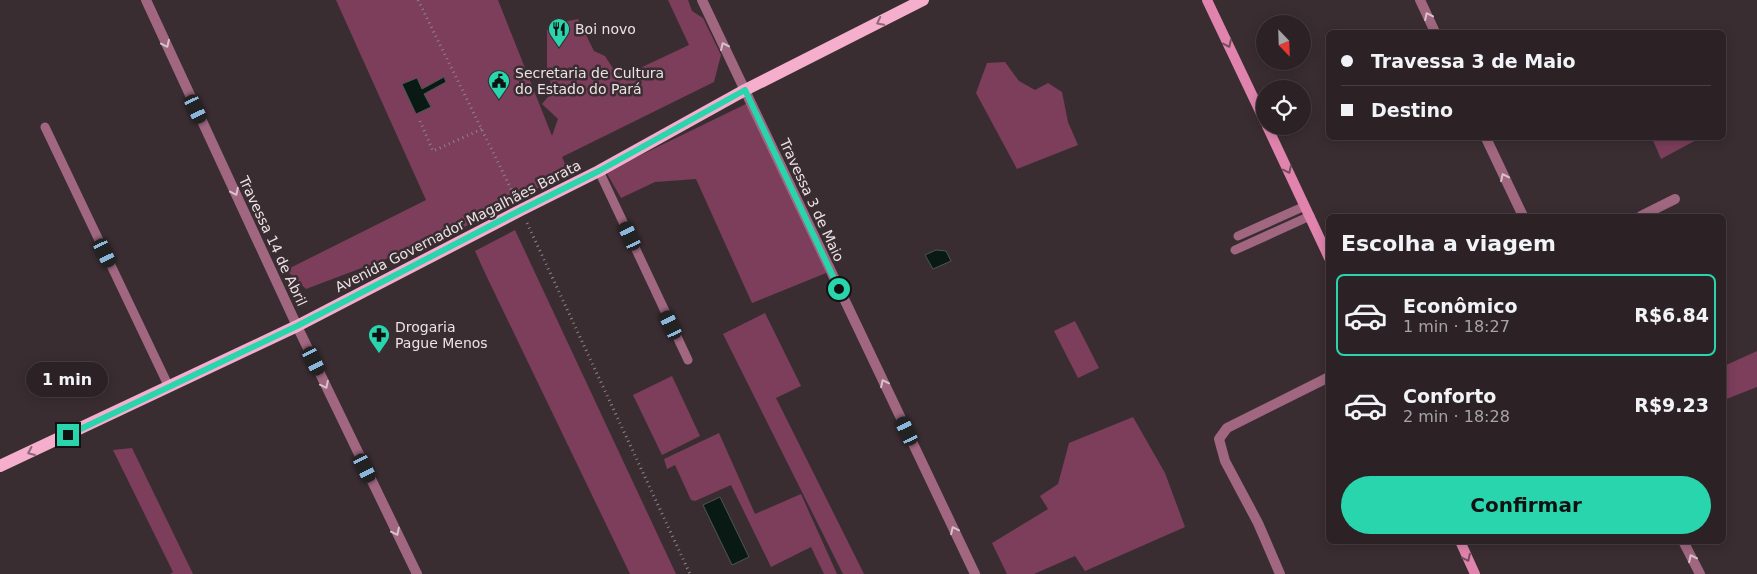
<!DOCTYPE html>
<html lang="pt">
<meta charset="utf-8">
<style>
:root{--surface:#2c2226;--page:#342a2e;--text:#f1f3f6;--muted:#a6a4a7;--line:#483f43;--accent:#28d5ad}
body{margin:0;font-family:"DejaVu Sans",sans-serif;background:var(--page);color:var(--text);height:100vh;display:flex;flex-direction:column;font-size:19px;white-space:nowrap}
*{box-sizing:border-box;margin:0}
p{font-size:16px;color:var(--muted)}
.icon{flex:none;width:28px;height:28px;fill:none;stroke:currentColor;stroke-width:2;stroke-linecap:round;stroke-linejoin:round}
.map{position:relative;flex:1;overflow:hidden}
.details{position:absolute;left:1326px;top:214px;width:400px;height:330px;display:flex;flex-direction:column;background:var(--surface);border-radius:8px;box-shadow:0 2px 12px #0003,0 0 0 1px var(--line)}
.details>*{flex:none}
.top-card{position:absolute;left:1326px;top:30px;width:400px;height:110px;border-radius:8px;box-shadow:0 2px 12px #0003,0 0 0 1px var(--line);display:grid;align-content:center;height:110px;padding:0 15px;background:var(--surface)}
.needle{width:32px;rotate:157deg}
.tools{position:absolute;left:1256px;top:15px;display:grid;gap:10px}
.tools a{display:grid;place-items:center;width:55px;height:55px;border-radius:50%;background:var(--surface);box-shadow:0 2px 12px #0003,0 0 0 1px var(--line);font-size:25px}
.end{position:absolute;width:22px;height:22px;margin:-11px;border:6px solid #28d5ad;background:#111;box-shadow:0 0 0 2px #111}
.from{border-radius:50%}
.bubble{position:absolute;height:35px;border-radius:18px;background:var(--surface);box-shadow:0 2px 12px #0003,0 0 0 1px var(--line);font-size:16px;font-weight:700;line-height:35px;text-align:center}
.car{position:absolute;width:15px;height:30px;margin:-15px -8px;border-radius:6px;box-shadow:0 0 4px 1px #0007;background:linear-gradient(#222 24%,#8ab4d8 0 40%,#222 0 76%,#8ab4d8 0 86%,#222 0)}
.top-card b{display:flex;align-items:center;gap:18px;height:48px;font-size:19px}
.top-card b+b{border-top:1px solid var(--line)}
.top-card i{width:12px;height:12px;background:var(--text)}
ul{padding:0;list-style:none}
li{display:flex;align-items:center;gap:15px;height:82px;margin:0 10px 8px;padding:0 5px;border:2px solid transparent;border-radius:8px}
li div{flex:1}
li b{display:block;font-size:19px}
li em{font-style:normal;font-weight:700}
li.current{border-color:var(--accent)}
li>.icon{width:45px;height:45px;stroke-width:1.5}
h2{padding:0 15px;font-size:22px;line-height:60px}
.button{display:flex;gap:10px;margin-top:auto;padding:10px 15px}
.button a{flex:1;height:58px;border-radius:30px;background:var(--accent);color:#111;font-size:20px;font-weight:700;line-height:58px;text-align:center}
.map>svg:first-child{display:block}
</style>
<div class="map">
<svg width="1757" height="574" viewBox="0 0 1757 574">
<rect width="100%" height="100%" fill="#3a2d32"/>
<g fill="#7c3e5b">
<path d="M336 0H498L552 136 558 119 542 104 553 91 547 72V30L559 23 578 19 594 51 605 56 614 70 623 76 689 45 668 0H688L692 11 703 18 721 55 714 82 562 157 569 172 449 235 306 289 286 270 426 200Z"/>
<path d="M1005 62 1019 81 1035 90 1048 83 1062 92 1068 122 1078 145 1017 169 976 93 987 63Z"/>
<path d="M750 102 831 271 752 303 696 179 655 182 621 198 606 172Z"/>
<path d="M1652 138H1700L1661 159Z"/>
<path d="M515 230 676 574H630L485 273 475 251Z"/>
<path d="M765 313 801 386 776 398 864 574H843L723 334Z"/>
<path d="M1075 321 1099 368 1078 378 1054 331Z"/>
<path d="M1757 351V387L1724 400V366Z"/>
<path d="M672 376 700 436 662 455 633 395Z"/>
<path d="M1133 417 1165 473 1185 527 1085 571 1075 556 1034 574H1007L992 543 1048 509 1040 496 1058 484 1069 443Z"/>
<path d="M719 433 755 514 801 494 837 574H824L811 547 771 567 731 485 695 501 691 500 675 465 667 469 664 459Z"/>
<path d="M132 448 193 574H170L173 572 113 450Z"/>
</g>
<g fill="#091914" stroke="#4d5553">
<path d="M444 77 446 82 424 94 431 107 416 114 402 84 417 78 422 89Z"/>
<path d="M936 250 946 251 951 261 933 269 925 255Z"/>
<path d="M720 497 749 557 732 565 703 505Z"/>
</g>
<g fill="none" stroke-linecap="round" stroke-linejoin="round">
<g stroke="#8e8388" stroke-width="3" stroke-dasharray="1 4" stroke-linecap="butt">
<path d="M418 0 515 197"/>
<path d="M420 121 433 151 482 129"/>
<path d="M527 223 690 574"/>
</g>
<g stroke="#a16781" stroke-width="9">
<path d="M45 127 169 387"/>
<path d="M599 171 688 360"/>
<path d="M1238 236 1305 206"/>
<path d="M1235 250 1310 216"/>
</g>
<g stroke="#a16781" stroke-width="10">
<path d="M146 0 297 326 417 574"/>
<path d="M702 0 975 574"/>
<path d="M1420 0 1435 32"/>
<path d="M1486 138 1523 216"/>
<path d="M1641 216 1675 199"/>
<path d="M1683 541 1700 574"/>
<path d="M1280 574 1258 523 1225 461 1219 439 1227 428 1329 377"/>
</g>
<g stroke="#e084ae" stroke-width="10">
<path d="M1207 0 1265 122"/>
<path d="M1267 126 1329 258"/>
<path d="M1460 541 1475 574"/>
</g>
<path stroke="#f6aecd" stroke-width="12" d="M0 466 297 326 521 210 599 171 745 90 923 0"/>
</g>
<defs><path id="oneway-chevron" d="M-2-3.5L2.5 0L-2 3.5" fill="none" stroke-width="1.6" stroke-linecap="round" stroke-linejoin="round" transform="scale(1.25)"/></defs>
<g stroke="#d8c3cd">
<use href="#oneway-chevron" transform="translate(1428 16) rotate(-115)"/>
<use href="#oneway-chevron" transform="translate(166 44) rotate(65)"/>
<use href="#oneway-chevron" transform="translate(724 46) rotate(-115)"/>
<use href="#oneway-chevron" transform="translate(1504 177) rotate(-115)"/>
<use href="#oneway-chevron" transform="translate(235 192) rotate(65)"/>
<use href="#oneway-chevron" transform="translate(884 383) rotate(-116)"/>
<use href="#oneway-chevron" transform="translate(325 385) rotate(64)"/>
<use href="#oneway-chevron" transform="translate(954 530) rotate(-116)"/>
<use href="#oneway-chevron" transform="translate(396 532) rotate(64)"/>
<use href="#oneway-chevron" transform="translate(1692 558) rotate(-116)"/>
</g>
<g stroke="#8f6778">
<use href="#oneway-chevron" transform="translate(880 22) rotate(153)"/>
<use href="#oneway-chevron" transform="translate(31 452) rotate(155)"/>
</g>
<g stroke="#744b5d">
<use href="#oneway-chevron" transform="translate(1228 44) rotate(65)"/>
<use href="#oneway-chevron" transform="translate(1288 170) rotate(65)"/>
<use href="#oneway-chevron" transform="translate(1467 558) rotate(65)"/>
</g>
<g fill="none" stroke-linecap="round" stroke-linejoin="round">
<path stroke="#28d5ad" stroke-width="6" d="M68 435 297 326 521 210 599 171 745 90 839 289"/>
</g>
<defs>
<g id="restaurant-pin" transform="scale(1.125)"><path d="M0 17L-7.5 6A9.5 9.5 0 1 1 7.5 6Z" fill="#28d5ad" stroke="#3a2d32"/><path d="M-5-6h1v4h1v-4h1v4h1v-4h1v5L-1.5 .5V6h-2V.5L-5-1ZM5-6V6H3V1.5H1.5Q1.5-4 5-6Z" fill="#111"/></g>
<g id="civic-pin" transform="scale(1.125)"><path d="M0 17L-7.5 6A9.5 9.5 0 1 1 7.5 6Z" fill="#28d5ad" stroke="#3a2d32"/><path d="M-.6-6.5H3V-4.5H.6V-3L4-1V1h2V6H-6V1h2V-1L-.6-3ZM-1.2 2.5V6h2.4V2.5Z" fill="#111"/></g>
<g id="pharmacy-pin" transform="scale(1.125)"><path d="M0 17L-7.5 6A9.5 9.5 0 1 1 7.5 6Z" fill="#28d5ad" stroke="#3a2d32"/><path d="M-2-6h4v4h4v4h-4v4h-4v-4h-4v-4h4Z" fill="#111"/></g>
</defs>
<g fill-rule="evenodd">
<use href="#restaurant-pin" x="559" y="29"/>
<use href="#civic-pin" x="499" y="81"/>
<use href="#pharmacy-pin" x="379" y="335"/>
</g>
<g text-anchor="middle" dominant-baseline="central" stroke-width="5" stroke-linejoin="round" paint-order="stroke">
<g font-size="14" fill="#ebe2e6" stroke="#3a2d32" text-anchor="start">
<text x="575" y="29">Boi novo</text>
<text x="515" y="73">Secretaria de Cultura<tspan x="515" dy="16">do Estado do Pará</tspan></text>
<text x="395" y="327">Drogaria<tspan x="395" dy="16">Pague Menos</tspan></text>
</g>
<g font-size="14" fill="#ebe2e6" stroke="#3a2d32">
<text transform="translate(812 200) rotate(65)">Travessa 3 de Maio</text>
<text transform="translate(458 226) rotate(-27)">Avenida Governador Magalhães Barata</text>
<text transform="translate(273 241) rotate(65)">Travessa 14 de Abril</text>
</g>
</g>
</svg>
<div class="tools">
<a><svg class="needle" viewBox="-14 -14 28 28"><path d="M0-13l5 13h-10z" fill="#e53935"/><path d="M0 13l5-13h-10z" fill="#a6a4a7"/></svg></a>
<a><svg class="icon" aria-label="locate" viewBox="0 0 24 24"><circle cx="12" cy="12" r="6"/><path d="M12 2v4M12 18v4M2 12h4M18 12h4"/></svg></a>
</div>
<i class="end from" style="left:839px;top:289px"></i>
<i class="end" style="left:68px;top:435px"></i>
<div class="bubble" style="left:26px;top:362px;width:82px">1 min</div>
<i class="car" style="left:196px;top:109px;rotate:155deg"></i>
<i class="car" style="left:630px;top:236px;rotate:335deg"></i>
<i class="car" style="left:105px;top:253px;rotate:155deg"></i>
<i class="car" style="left:671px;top:325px;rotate:335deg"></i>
<i class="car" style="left:314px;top:361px;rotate:154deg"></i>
<i class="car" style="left:907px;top:431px;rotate:335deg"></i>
<i class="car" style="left:365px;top:468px;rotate:154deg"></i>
<div class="top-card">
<b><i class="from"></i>Travessa 3 de Maio</b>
<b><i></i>Destino</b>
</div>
<section class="details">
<h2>Escolha a viagem</h2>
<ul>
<li class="current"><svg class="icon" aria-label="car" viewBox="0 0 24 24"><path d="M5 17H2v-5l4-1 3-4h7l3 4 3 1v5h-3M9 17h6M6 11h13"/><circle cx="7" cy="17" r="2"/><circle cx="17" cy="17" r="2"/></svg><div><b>Econômico</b><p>1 min · 18:27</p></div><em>R$6.84</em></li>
<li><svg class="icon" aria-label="car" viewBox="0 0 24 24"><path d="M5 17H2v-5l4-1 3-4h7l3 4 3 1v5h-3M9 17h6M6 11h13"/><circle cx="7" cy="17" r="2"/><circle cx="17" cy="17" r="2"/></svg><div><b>Conforto</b><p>2 min · 18:28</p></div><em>R$9.23</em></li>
</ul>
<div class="button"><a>Confirmar</a></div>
</section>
</div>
